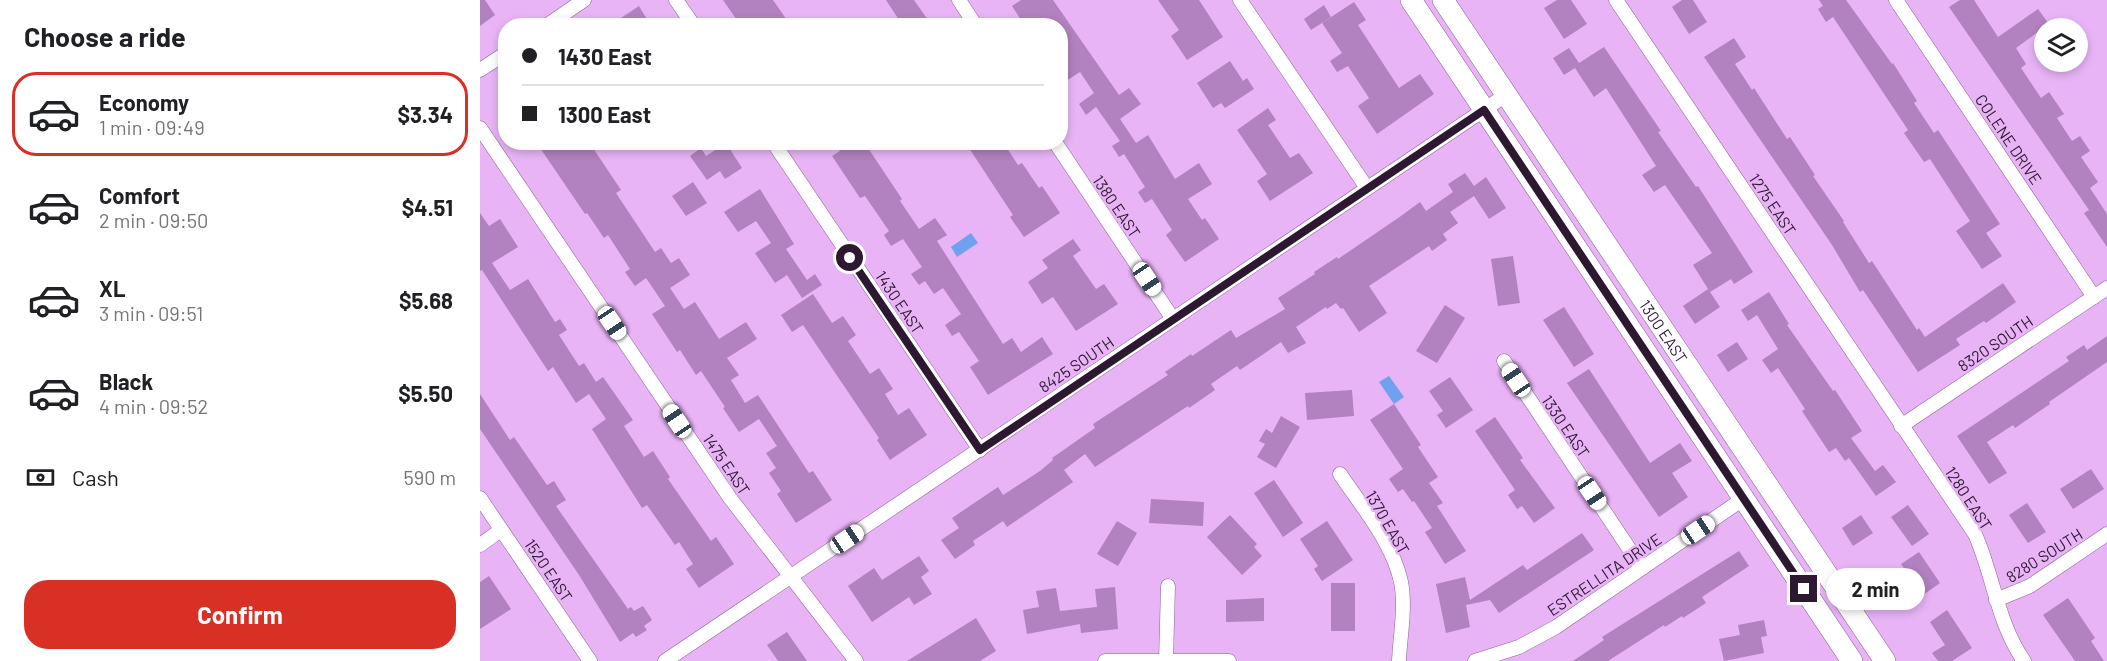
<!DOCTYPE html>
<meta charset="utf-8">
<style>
:root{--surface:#fff;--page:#f2f2f2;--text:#202124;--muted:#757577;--line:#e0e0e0;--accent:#d93025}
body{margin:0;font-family:Barlow,sans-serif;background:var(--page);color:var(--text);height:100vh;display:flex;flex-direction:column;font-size:22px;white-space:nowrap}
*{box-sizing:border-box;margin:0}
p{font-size:20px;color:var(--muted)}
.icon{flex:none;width:33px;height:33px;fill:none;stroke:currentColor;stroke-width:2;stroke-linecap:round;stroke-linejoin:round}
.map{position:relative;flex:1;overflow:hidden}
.sheet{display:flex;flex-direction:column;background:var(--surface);width:480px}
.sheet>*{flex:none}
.banner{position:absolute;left:18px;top:18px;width:570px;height:132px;border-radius:24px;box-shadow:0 3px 9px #0003;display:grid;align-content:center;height:132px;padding:0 24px;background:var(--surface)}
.fabs{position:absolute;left:1554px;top:18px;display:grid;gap:12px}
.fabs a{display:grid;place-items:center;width:54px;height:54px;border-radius:50%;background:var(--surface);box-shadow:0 3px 9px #0003;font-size:30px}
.end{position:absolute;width:27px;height:27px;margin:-14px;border:8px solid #2c1831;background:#fff;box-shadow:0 0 0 3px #fff}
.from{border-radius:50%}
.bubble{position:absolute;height:42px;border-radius:21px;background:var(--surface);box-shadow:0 3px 9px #0003;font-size:20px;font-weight:700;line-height:42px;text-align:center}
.car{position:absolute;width:18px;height:36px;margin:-18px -9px;border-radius:8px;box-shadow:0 0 4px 2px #0007;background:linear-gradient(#fff 24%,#345 0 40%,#fff 0 76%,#345 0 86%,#fff 0)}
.banner b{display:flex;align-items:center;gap:21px;height:57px;font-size:22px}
.banner b+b{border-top:2px solid var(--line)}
.banner i{width:15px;height:15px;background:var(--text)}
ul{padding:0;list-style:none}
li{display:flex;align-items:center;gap:18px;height:84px;margin:0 12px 9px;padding:0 12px;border:3px solid transparent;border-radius:24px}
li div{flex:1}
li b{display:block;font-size:22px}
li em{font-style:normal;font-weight:700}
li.selected{border-color:var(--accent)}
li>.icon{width:54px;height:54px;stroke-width:1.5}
h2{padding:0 24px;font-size:27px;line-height:72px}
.pay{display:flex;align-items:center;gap:15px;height:66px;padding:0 24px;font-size:22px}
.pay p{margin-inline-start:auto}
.cta{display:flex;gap:12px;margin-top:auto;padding:12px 24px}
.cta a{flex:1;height:69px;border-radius:24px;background:var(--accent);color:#fff;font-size:24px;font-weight:700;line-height:69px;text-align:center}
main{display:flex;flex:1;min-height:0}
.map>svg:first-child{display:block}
</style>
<main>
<section class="sheet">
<h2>Choose a ride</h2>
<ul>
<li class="selected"><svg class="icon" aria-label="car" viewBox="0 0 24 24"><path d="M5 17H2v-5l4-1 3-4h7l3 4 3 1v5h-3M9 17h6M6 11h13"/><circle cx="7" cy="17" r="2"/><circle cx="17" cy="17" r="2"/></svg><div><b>Economy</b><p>1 min · 09:49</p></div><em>$3.34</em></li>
<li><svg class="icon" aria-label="car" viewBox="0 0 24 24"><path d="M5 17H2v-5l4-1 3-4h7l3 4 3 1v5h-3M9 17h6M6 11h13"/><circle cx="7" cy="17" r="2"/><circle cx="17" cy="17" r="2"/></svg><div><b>Comfort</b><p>2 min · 09:50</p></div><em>$4.51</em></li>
<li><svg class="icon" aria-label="car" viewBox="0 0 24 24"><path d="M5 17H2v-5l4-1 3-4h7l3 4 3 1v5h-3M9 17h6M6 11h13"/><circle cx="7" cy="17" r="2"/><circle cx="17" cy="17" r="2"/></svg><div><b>XL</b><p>3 min · 09:51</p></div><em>$5.68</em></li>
<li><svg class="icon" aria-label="car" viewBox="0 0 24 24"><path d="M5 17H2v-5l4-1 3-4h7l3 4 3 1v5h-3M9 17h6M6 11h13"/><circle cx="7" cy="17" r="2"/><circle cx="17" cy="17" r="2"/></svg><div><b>Black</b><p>4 min · 09:52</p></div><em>$5.50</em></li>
</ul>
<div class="pay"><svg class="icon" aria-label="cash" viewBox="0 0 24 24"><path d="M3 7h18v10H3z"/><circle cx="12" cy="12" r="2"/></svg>Cash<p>590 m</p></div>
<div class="cta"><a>Confirm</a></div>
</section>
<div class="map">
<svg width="1627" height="661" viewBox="0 0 1627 661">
<rect width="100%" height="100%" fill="#e8b4f6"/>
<g fill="#70a1ee">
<path d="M491 233 498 243 477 257 471 247Z"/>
<path d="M909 376 924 397 914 404 899 382Z"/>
</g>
<g fill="#b281bf">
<path d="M0 0H5L15 15 0 26Z"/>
<path d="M243 0H293L311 26H261Z"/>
<path d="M406 0H434L448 20 439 26H423Z"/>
<path d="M541 0H573L639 95 649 88 661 104 640 119 656 143 668 135 695 179 719 163 732 184 708 199 722 220 725 218 739 239 705 262 686 235 692 230 672 199 665 203 658 192 665 187 644 154 639 157 632 146 640 141 616 107 606 115 599 104 614 93 600 72 580 85V26H545L532 6Z"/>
<path d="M678 0H719L743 37 707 60 691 36 699 30Z"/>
<path d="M1077 0H1091L1107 24 1084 39 1064 8Z"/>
<path d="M1202 0H1213L1227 22 1209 34 1192 7Z"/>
<path d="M1339 0H1366L1412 64 1413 63 1437 101 1434 103 1454 133 1458 130 1520 224 1506 233 1522 256 1502 269 1476 231 1490 221 1450 159 1444 162 1424 133 1428 130 1353 17 1346 22 1338 9 1343 6Z"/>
<path d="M1480 0H1494L1518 37 1558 9 1569 24 1536 48 1546 64 1541 68 1561 98 1569 92 1584 114 1577 118 1592 141 1600 136 1610 151 1601 157 1618 182 1610 188 1627 214V247L1604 213 1609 210 1469 7Z"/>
<path d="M874 2 886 20 878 25 919 88 940 74 954 94 897 134 878 106 889 98 868 66 857 72 850 61 862 53 842 23Z"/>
<path d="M844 5 851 17 831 30 824 19Z"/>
<path d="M159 6 171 26H129Z"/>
<path d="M1254 38 1266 57 1255 64 1272 90 1274 88 1307 139 1310 137 1335 175 1333 176 1364 221 1363 222 1389 263 1392 261 1437 330 1439 328 1445 337 1523 283 1536 302 1506 323 1504 321 1476 339 1480 345 1438 372 1383 290 1380 292 1352 245 1224 57Z"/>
<path d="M1124 47 1181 131 1178 132 1216 187 1218 186 1273 272 1254 284 1251 279 1230 292 1213 265 1232 253 1185 185 1174 192 1162 175 1176 166 1126 88 1114 97 1095 68 1084 75 1073 58 1089 48 1099 63Z"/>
<path d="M750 61 763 81 767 78 774 89 745 108 741 103 733 108 717 83Z"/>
<path d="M788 108 796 120 788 125 810 158 819 153 833 173 790 201 777 181 787 174 757 130Z"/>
<path d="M56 142H109L141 190 136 193 175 252 181 248 191 263 199 258 210 275 190 288 204 309 215 302 239 339 266 322 277 339 247 358 259 375 251 380 265 403 278 395 329 473 333 471 352 500 316 523 297 494 301 491 289 473 296 468 286 453 297 446 279 419 259 432 243 408 245 407 221 371 216 375 200 350 197 352 172 314 185 306 166 278 155 286 145 272 150 269 128 235 124 238 107 213 105 214Z"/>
<path d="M354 142H384L422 199 420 201 439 229 455 218 467 235 457 241 523 344 532 338 541 352 562 337 573 354 508 395 490 367 499 361 479 332 472 336 465 325 481 314 463 288 454 294 445 281 439 285 431 274 442 267 423 239 411 246 404 235 409 231 385 196 380 198 352 156 360 151Z"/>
<path d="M485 142H523L538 165 542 163 559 188 562 186 580 213 544 237 530 217 533 215Z"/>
<path d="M246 143 262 168 245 179 240 171 227 180 210 156 221 148 226 156Z"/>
<path d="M985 173 994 186 1006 177 1026 208 1009 219 994 196 970 212 978 223 963 234 967 240 952 251 949 246 889 286 907 313 879 332 863 308 861 309 856 303 847 309 846 307 816 327 826 343 808 353 801 342 760 370 757 366 731 384 735 390 709 408 708 406 615 467 605 454 584 470 593 482 527 527 523 521 493 541 495 545 475 559 461 540 479 528 472 518 518 487 523 495 560 471 573 460 572 458 615 428 613 424 688 375 685 372 711 354 712 356 751 330 756 338 805 309 798 298 835 274 834 272 857 257 858 259 921 216 940 202 946 211 973 192 968 184Z"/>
<path d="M213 182 227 203 206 216 192 196Z"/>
<path d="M280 189 314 244 306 249 327 280 335 274 342 285 322 298 307 275 295 283 275 253 291 243 276 221 258 232 244 212Z"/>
<path d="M0 213 9 226 20 219 38 247 12 263 30 290 48 279 75 322 80 319 87 330 79 335 99 366 104 363 116 382 123 377 144 407 153 420 144 426 164 457 173 451 190 477 188 479 231 541 236 537 254 564 219 588 206 569 213 564 199 542 195 545 167 505 162 508 112 429 126 419 109 394 96 403 73 367 68 371 2 270 0 271Z"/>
<path d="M593 239 601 250 593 256 616 289 624 284 638 304 596 331 573 297 562 304 548 282 568 268 562 260Z"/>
<path d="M1033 256 1040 303 1018 306 1011 259Z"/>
<path d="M1228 289 1240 307 1215 324 1203 306Z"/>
<path d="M1289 292 1309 324 1307 325 1353 391 1355 390 1382 431 1371 438 1395 471 1403 465 1416 482 1396 496 1369 458 1365 461 1356 448 1349 452 1322 411 1325 409 1298 368 1291 373 1282 360 1298 349 1277 315 1268 321 1261 310Z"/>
<path d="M333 294 352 323 363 316 376 335 368 341 390 374 399 368 413 389 405 394 418 415 429 408 447 435 410 460 397 440 399 438 323 325 312 332 301 315Z"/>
<path d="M965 305 985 318 957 363 936 351Z"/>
<path d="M1084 307 1114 354 1094 367 1063 320Z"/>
<path d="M1627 336V362L1569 402 1570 404 1535 428 1533 425 1507 442 1527 473 1509 484 1477 436 1589 361 1586 357 1604 345 1607 350Z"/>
<path d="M1257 342 1268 359 1248 372 1237 355Z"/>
<path d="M1109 369 1170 463 1200 443 1212 461 1192 473 1208 497 1179 517 1087 383Z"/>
<path d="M970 377 993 410 966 428 957 415 963 411 949 391Z"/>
<path d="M872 390 874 416 827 420 825 393Z"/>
<path d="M0 394 30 440 34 437 67 485 74 481 86 500 76 506 148 609 151 607 154 611 163 606 172 620 164 626 167 630 156 637 153 633 140 642 99 575 0 429Z"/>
<path d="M914 404 941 445 938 447 958 477 949 483 963 503 957 506 986 551 965 564 945 532 952 528 934 501 932 502 923 489 918 492 909 479 923 469 890 420Z"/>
<path d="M801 416 820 427 796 468 777 457 785 444 779 441 786 429 792 433Z"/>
<path d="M1015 417 1043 458 1040 460 1075 508 1054 523 1042 506 1037 509 1028 495 1035 490 995 431Z"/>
<path d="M1611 469 1624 489 1593 509 1580 489Z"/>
<path d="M794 480 823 523 803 537 774 493Z"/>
<path d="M671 499 724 502 723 526 669 523Z"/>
<path d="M1547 503 1566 532 1548 543 1529 515Z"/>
<path d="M1428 505 1449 534 1432 546 1411 517Z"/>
<path d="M750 515 777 544 774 547 782 556 762 575 727 537Z"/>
<path d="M1381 515 1393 533 1373 546 1362 528Z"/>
<path d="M637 521 657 533 638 566 617 554Z"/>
<path d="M847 521 873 560 842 581 834 569 838 566 820 539Z"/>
<path d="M1102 533 1114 550 1019 613 1010 600 986 605 990 627 966 633 956 584 985 577 990 600 1043 565 1047 570Z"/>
<path d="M1259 551 1269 566 1222 597 1226 603 1203 618 1202 616 1185 627 1184 625 1128 661H1093L1124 640 1122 637Z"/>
<path d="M1439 552 1460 583 1425 608 1410 587 1428 574 1421 564Z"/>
<path d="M439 556 449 571 441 577 452 594 434 605 429 597 392 622 368 586 394 568 402 580Z"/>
<path d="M9 576 31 609 0 629V582Z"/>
<rect x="851" y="583" width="24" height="48"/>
<path d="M635 587 638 629 601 633 600 624 547 634 543 610 559 607 556 591 576 588 580 611 617 607 615 589Z"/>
<path d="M784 598V621L746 622V600Z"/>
<path d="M1588 598 1615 638 1611 641 1624 661H1595L1563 615Z"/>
<path d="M1467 610 1492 648 1472 661H1458L1452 653 1465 645 1450 622Z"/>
<path d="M496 618 516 651 500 661H427Z"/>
<path d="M1284 620 1287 636 1281 637 1284 653 1244 661 1239 639 1260 635 1258 625Z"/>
<path d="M307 632 327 661H298L287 645Z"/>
</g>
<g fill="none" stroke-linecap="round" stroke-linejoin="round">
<g stroke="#8e5f9b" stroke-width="15">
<g id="minor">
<path d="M196 0 214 26"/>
<path d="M479 0 496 26"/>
<path d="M760 0 887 188"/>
<path d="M1136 0 1495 534C1514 577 1517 622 1544 661"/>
<path d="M1416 0 1614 297"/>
<path d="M66 26 104 0"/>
<path d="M0 70 26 53"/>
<path d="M0 128 250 498 376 661"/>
<path d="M293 142 500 450"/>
<path d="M575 142 693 319"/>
<path d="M1024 361 1162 568"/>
<path d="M1421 426 1627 288"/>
<path d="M860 474C882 507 913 543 921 582 926 607 920 636 919 661"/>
<path d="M0 498 110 661"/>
<path d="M0 545 21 530"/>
<path d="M1516 600 1550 586 1627 534"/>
<path d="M185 661 1026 95"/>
<path d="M625 661H749"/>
<path d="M686 661 688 586"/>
<path d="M995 661 1039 647 1076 627 1263 499"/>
</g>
</g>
<g stroke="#8e5f9b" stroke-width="22">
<g id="primary">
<path d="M931 0 1372 661"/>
<path id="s1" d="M963 0 1405 661"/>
</g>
</g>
<use href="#minor" stroke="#fff" stroke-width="14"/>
<use href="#primary" stroke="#fff" stroke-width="21"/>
</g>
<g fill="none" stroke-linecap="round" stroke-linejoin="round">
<path stroke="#2c1831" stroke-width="8" d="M370 258 500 450 1004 110 1324 589"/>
</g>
<g text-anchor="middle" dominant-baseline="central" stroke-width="5" stroke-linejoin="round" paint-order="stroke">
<g font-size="16" fill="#2c1831" stroke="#e8b4f6">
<text transform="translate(1529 139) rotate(56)">COLENE DRIVE</text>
<text transform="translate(1293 204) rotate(56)">1275 EAST</text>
<text transform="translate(637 206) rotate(56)">1380 EAST</text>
<text transform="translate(420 302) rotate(56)">1430 EAST</text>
<text stroke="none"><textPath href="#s1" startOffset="398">1300 EAST</textPath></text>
<text transform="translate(1515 343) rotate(-34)">8320 SOUTH</text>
<text transform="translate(596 364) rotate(-34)">8425 SOUTH</text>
<text transform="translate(1086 426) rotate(56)">1330 EAST</text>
<text transform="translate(247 464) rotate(56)">1475 EAST</text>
<text transform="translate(1489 498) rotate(57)">1280 EAST</text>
<text transform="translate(908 522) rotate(60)">1370 EAST</text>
<text transform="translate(1564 555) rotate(-32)">8280 SOUTH</text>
<text transform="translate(69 570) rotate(56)">1520 EAST</text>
<text transform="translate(1124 574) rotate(-34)">ESTRELLITA DRIVE</text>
</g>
</g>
</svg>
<div class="fabs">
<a><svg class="icon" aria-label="layers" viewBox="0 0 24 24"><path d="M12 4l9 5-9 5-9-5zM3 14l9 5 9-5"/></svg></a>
</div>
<i class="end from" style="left:370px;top:258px"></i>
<i class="end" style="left:1324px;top:589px"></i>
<div class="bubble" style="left:1346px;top:568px;width:99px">2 min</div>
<i class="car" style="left:667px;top:279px;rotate:146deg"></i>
<i class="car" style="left:132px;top:323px;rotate:146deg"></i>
<i class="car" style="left:1036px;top:380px;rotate:326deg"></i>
<i class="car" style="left:197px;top:421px;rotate:326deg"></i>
<i class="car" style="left:1112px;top:493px;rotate:146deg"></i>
<i class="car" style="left:1218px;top:530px;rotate:56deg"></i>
<i class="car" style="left:367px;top:539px;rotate:56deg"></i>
<div class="banner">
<b><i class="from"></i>1430 East</b>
<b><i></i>1300 East</b>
</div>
</div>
</main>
